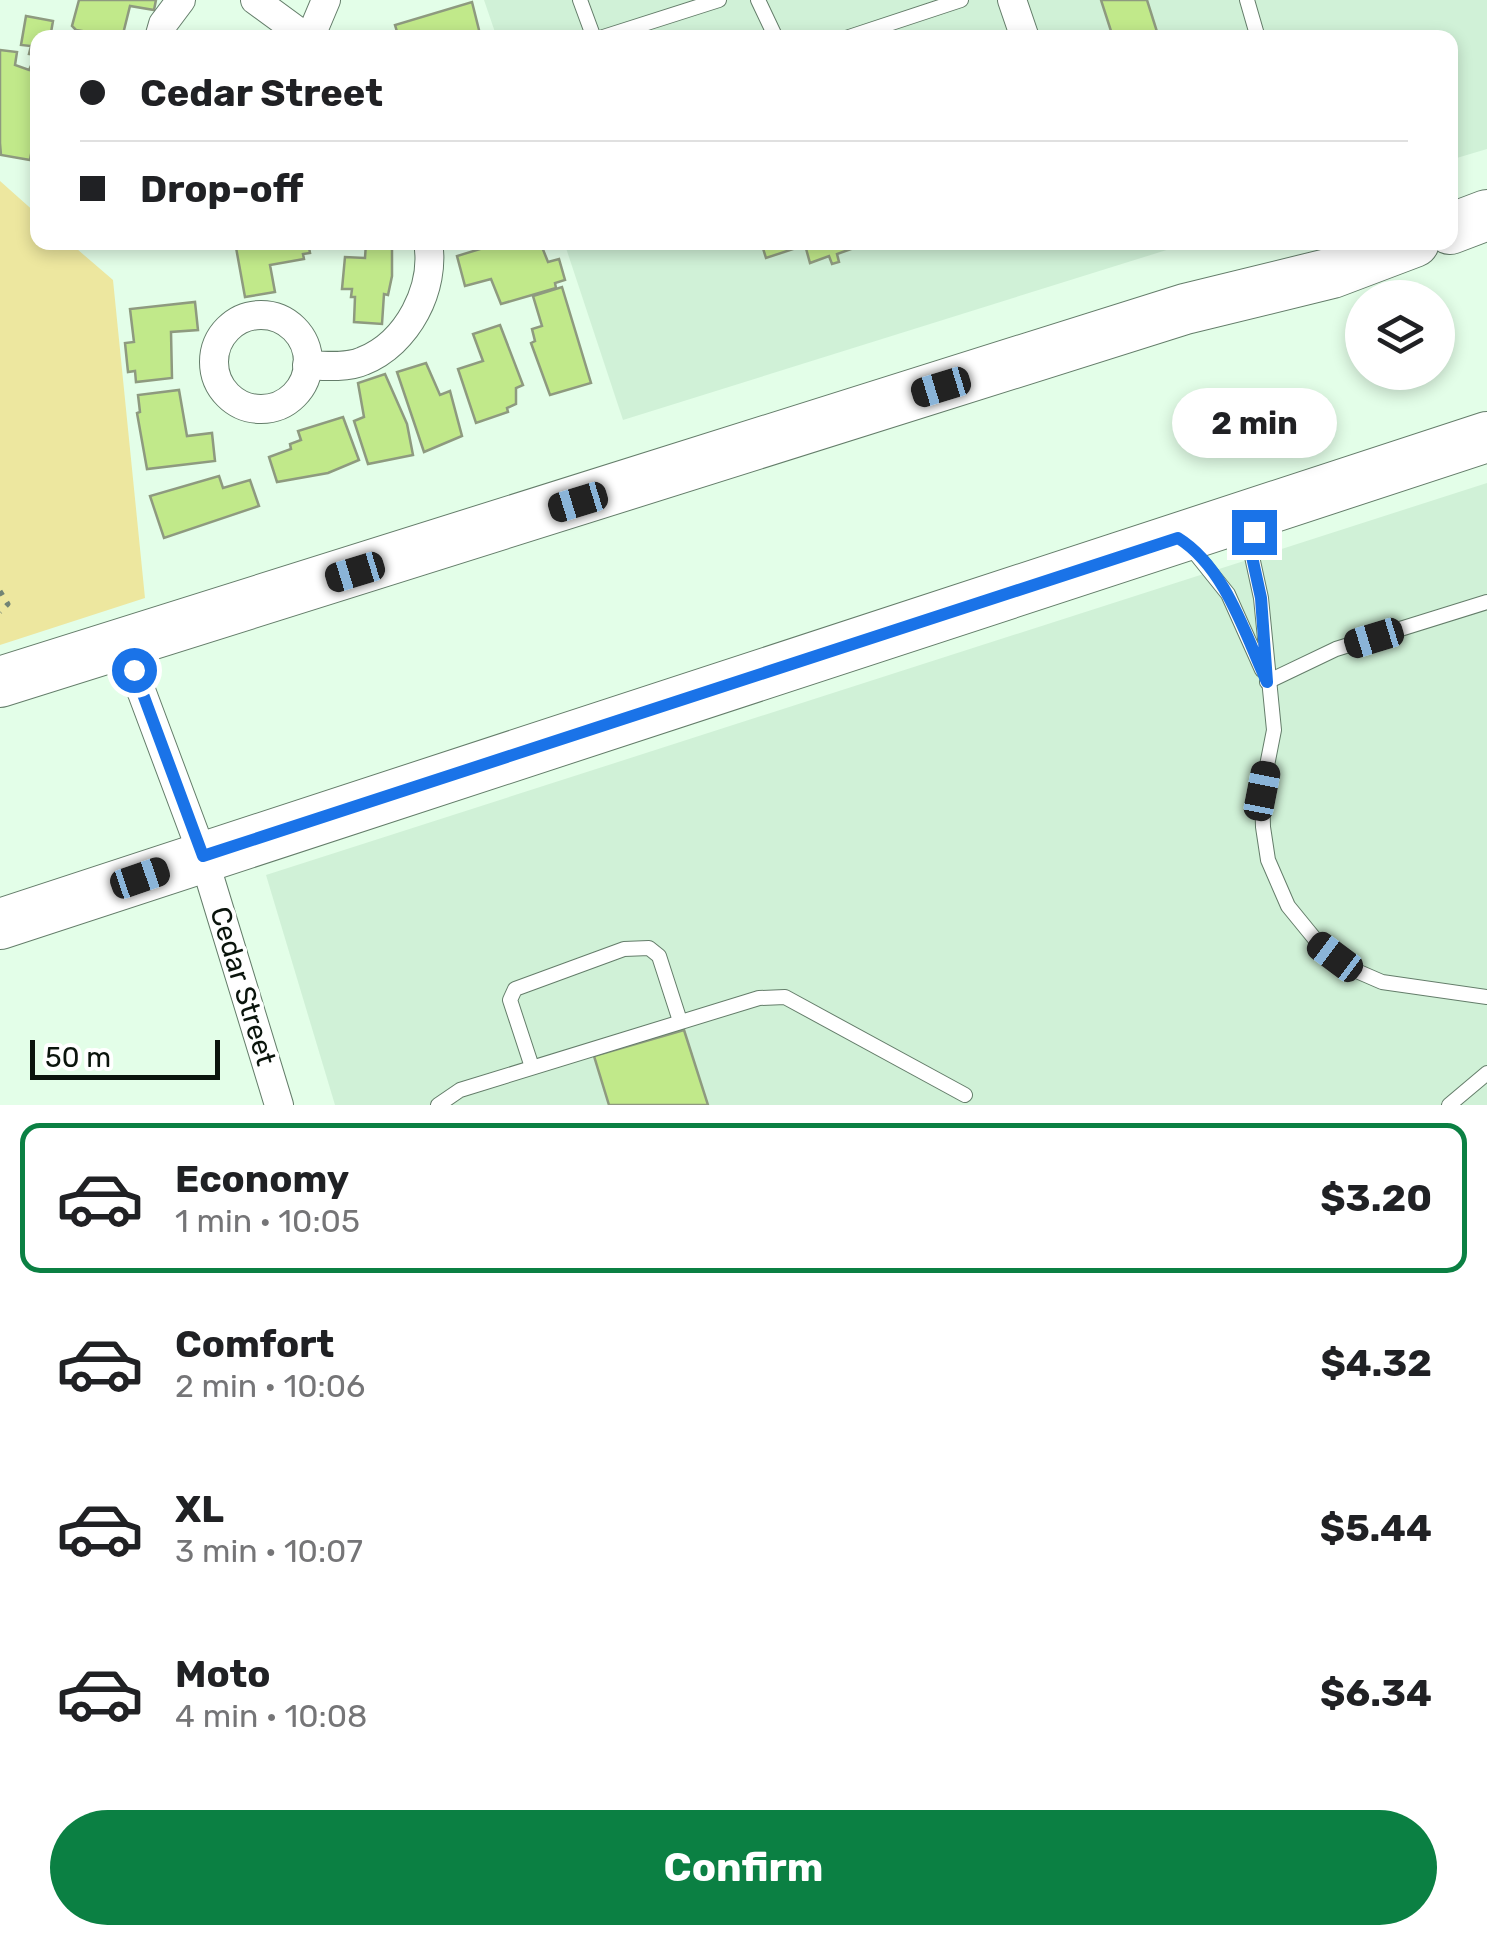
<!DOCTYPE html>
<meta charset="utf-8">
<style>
:root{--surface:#fff;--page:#f2f2f2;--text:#202124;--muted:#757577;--line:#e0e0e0;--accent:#0b8043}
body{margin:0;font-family:Rubik,sans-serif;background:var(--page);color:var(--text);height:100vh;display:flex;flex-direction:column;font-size:38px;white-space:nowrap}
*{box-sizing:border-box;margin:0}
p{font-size:32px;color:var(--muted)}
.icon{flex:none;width:55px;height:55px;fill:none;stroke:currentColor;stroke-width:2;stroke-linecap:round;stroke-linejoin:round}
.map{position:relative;height:1105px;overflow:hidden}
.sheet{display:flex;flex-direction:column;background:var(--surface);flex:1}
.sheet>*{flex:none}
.guide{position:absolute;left:30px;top:30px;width:1428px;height:220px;border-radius:20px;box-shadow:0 5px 15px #0003;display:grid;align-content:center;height:220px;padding:0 50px;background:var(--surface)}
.buttons{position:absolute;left:1345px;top:280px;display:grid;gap:20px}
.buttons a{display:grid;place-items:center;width:110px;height:110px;border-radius:50%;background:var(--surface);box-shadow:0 5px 15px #0003;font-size:50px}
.scale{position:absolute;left:30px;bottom:25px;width:190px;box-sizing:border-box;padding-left:10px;border:5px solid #0a140c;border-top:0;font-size:28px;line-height:35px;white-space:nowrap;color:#0a140c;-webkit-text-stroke:8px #fff;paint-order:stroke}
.end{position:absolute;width:45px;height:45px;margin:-22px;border:12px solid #1a73e8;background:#fff;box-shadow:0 0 0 5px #fff}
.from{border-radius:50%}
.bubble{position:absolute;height:70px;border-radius:35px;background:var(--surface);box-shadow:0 5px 15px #0003;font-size:32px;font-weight:700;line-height:70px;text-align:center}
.car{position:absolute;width:30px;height:60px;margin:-30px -15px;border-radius:12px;box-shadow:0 0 8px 2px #0007;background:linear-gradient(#222 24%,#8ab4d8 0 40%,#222 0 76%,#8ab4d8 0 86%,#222 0)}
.guide b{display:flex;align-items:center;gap:35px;height:95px;font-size:38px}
.guide b+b{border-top:2px solid var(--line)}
.guide i{width:25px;height:25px;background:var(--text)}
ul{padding:18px 0 0;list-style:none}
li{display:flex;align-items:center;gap:30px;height:150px;margin:0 20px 15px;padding:0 30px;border:5px solid transparent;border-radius:20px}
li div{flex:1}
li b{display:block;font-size:38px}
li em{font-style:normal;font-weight:700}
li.on{border-color:var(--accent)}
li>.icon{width:90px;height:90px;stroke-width:1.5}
.button{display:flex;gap:20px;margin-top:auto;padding:20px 50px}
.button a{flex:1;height:115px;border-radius:60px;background:var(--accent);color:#fff;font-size:40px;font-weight:700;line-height:115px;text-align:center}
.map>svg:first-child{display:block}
</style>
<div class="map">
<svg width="1487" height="1105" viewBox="0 0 1487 1105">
<rect width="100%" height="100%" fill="#e3fee8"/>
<g fill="#d0f1d7">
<path d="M484 0H1487V149L1450 160V38H497Z"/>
<path d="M564 242 1189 243 623 420Z"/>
<path d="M1487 483V1105H335L266 875Z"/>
</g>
<path fill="#ede79f" d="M0 181 37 214 38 242 70 243 113 280 145 598 0 645Z"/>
<g fill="#c1e98a" stroke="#8e9a7f" stroke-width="2.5">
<path d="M79 0H156L154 10 130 6 122 38H87L88 32 76 30 72 26Z"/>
<path d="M1101 0H1147L1159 38H1091L1111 31Z"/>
<path d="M472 2 481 38H399L395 25Z"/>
<path d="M26 16 53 21 50 38H38V116L30 160 1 155 0 143V50L17 52 15 65 29 70 36 55 29 54 31 46 21 45Z"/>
<path d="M308 242 310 253 303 254 304 259 270 265 275 292 245 297 235 242Z"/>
<path d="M503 242H524L525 247 540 242 548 262 559 259 565 280 555 283 556 288 501 304 491 279 465 286 457 256Z"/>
<path d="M761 242H852L854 248 837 254 839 262 832 264 829 256 810 263 805 245 766 258Z"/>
<path d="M366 243 392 245V276L388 295 384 294 382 324 354 322 355 297H351L352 289H342L345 257 365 258Z"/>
<path d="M562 287 591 383 550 395 531 343 535 341 532 329 542 326 533 296Z"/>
<path d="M195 302 198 330 171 332 172 378 136 382 135 371 128 372 125 343 134 342 130 309Z"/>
<path d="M500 325 523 385 516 388V404L507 408 508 412 476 423 458 369 483 361 473 334Z"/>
<path d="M426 363 440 395 450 391 462 436 424 452 397 372Z"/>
<path d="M385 374 407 424 413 455 368 464 354 421 364 417 358 383Z"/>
<path d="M179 390 187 436 212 433 215 461 147 469 137 413 140 412 138 395Z"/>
<path d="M343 417 359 460 328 473 277 482 269 457 291 449 290 444 301 440 298 431Z"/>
<path d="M219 476 223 488 250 480 259 506 164 538 150 496Z"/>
<path d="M684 1030 708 1105H609L594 1056Z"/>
</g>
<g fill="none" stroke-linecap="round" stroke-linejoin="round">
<g stroke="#647d6a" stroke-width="16">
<g id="lane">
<path d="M580 0 594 38"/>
<path d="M758 0 776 38"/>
<path d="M1247 0 1258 38"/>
<path d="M600 38 719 0"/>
<path d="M846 38 961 0"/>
<path d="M1255 523 1251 552 1261 598 1274 730 1262 791 1263 827 1268 860 1288 906 1319 944 1352 969 1382 982 1487 997"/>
<path d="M1187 543 1228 594 1262 670"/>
<path d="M1267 682 1336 649 1487 602"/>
<path d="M532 1067 510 1000 515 989 624 949 649 948 659 956 680 1021"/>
<path d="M438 1105 460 1090 759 998 785 997 965 1095"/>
<path d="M1449 1105 1487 1073"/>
</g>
</g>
<g stroke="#647d6a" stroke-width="30">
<g id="street">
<path d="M255 0 307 38"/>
<path d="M1012 0 1025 38"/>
<path d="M159 38 163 24 181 0"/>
<path d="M310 38 326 0"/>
<circle cx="261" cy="362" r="47"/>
<path d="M307 365C324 366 348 368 363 361 408 343 436 288 428 242"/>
<path d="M123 642 203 856 279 1105"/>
</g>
</g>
<g stroke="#647d6a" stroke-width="52">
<g id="highway">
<path d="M1450 229 1487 215"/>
<path d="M0 682 1185 309 1332 273 1414 242"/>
<path d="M0 924 1487 437"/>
</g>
</g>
<path stroke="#728475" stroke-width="5" stroke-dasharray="5 8" stroke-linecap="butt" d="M0 591 8 604 0 612"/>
<use href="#lane" stroke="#fff" stroke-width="14"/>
<use href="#street" stroke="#fff" stroke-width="28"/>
<use href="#highway" stroke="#fff" stroke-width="50"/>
</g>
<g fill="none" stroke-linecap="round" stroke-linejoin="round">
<path stroke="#1a73e8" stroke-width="12" d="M134 670 203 856 1178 538C1225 567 1245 634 1267 682L1261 598 1251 552 1254 532"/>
</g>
<g text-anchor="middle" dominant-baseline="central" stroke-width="8" stroke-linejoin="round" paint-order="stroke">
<g font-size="28" fill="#0a140c" stroke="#fff">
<text transform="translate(243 986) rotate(73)">Cedar Street</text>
</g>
</g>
</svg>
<div class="buttons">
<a><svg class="icon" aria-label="layers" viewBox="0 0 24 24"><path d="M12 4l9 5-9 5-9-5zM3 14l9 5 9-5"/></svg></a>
</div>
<div class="scale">50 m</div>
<i class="end from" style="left:134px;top:670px"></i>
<i class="end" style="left:1254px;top:532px"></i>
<div class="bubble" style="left:1172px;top:388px;width:165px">2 min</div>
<i class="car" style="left:941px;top:387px;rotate:253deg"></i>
<i class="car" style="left:578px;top:502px;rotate:253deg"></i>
<i class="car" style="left:355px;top:572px;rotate:253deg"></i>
<i class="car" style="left:1374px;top:638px;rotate:253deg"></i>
<i class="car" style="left:1262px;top:791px;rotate:11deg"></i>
<i class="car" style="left:140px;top:878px;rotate:71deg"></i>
<i class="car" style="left:1335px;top:957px;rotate:307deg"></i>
<div class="guide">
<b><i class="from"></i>Cedar Street</b>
<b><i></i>Drop-off</b>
</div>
</div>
<section class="sheet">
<ul>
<li class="on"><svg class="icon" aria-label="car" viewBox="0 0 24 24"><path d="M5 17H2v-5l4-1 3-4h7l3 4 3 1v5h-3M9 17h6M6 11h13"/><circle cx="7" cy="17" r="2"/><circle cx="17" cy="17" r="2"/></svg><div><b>Economy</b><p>1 min · 10:05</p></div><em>$3.20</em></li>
<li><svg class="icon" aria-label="car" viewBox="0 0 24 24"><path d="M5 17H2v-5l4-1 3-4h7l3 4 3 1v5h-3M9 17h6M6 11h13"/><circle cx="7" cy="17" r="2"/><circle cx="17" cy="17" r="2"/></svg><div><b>Comfort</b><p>2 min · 10:06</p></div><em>$4.32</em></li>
<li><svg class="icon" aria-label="car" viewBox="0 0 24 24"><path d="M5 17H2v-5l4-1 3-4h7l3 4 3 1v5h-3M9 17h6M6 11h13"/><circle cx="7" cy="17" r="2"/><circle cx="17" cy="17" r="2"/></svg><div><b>XL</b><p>3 min · 10:07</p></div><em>$5.44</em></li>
<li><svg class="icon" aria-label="car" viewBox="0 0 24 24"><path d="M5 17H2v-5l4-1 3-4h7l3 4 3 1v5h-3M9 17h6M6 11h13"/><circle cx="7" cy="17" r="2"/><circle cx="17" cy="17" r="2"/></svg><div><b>Moto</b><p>4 min · 10:08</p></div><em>$6.34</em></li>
</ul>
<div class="button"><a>Confirm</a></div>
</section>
